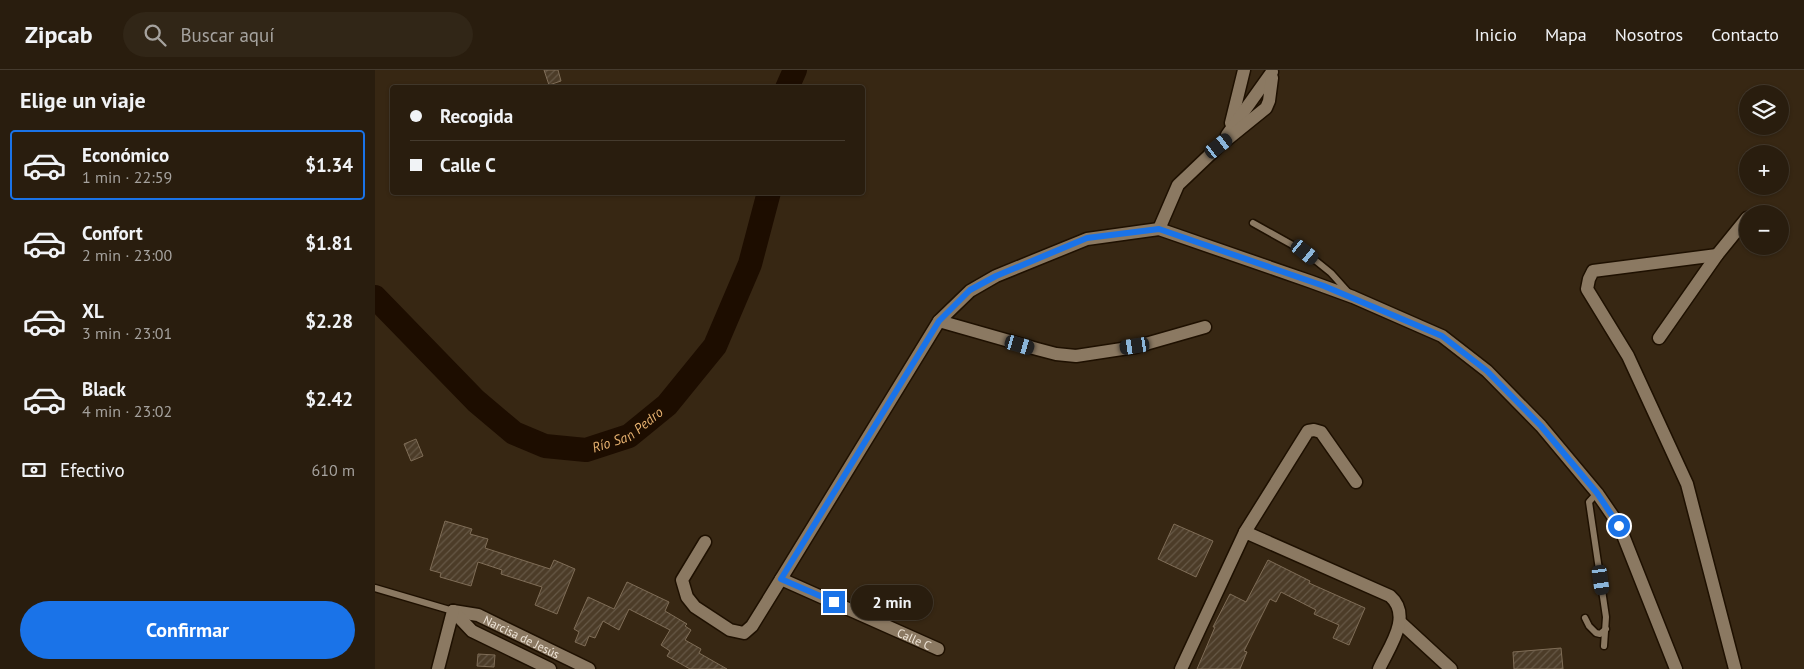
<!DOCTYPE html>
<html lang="es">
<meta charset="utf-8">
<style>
:root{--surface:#291d0e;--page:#312617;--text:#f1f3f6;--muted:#a5a29e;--line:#453b2e;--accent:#1a73e8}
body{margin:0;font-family:"PT Sans",sans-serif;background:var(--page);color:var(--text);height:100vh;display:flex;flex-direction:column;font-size:19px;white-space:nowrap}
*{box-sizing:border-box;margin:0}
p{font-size:16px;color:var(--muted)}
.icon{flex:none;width:28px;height:28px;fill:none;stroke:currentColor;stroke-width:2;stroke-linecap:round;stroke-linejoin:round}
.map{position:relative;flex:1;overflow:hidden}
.panel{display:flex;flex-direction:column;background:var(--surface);width:375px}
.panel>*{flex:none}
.hud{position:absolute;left:15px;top:15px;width:475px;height:110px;border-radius:5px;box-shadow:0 1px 4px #0004,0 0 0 1px var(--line);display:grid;align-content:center;height:110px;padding:0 20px;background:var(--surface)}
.tools{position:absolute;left:1364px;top:15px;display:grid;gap:10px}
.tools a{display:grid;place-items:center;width:50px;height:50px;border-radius:50%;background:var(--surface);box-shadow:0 1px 4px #0004,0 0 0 1px var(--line);font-size:25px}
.end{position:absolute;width:22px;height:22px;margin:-11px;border:6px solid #1a73e8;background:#fff;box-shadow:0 0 0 2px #fff}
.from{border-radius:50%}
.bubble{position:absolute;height:35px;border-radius:18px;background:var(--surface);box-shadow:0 1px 4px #0004,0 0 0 1px var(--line);font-size:16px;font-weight:700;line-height:35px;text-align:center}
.car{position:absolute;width:15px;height:30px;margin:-15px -8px;border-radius:6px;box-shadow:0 0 4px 1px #0007;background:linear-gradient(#222 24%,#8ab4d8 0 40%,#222 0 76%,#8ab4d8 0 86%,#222 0)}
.hud b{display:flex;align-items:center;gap:18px;height:48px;font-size:19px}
.hud b+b{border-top:1px solid var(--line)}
.hud i{width:12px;height:12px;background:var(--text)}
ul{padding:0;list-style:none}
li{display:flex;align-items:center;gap:15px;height:70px;margin:0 10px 8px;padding:0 10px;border:2px solid transparent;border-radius:5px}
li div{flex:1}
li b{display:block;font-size:19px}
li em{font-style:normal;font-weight:700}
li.active{border-color:var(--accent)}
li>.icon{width:45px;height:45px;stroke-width:1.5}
h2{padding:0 20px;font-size:22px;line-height:60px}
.pay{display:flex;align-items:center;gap:12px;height:55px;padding:0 20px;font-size:19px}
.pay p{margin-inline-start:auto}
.button{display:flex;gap:10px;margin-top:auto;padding:10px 20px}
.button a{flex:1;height:58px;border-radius:30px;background:var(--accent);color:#fff;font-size:20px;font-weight:700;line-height:58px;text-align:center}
header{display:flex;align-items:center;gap:30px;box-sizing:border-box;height:70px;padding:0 25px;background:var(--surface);border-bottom:1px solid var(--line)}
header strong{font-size:24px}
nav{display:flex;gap:28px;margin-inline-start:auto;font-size:18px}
.search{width:350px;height:45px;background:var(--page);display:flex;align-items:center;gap:12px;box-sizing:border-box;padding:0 18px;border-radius:28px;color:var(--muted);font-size:19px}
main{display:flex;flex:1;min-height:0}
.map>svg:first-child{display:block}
</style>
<header>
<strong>Zipcab</strong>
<div class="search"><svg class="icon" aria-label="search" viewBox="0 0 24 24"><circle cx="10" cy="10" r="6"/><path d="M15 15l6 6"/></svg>Buscar aquí</div>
<nav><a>Inicio</a><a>Mapa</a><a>Nosotros</a><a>Contacto</a></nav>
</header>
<main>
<section class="panel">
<h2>Elige un viaje</h2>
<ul>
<li class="active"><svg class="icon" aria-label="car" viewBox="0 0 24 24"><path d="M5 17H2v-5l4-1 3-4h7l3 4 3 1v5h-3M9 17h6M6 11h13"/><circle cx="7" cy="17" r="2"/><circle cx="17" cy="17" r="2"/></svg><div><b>Económico</b><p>1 min · 22:59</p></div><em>$1.34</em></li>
<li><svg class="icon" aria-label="car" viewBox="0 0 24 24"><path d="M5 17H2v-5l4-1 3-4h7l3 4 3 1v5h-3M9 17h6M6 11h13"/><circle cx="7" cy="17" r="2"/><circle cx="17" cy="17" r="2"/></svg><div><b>Confort</b><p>2 min · 23:00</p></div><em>$1.81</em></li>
<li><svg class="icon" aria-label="car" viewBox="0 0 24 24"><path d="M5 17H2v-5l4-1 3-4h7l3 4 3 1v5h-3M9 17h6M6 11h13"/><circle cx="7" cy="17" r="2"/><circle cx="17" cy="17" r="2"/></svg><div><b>XL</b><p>3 min · 23:01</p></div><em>$2.28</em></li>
<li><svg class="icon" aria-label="car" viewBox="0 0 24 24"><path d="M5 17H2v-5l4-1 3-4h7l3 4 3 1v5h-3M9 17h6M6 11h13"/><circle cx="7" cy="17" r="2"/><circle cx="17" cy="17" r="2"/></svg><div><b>Black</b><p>4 min · 23:02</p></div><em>$2.42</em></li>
</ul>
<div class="pay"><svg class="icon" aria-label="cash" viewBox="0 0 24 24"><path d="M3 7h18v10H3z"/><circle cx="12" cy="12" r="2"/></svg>Efectivo<p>610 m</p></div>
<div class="button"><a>Confirmar</a></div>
</section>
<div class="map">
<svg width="1429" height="599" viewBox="0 0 1429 599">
<defs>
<pattern id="building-hatch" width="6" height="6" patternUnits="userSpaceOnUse" patternTransform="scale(1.25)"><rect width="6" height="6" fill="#4c3c28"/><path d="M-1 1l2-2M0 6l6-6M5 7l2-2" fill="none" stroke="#665846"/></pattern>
</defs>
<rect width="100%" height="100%" fill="#372713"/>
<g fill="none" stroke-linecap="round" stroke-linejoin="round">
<g stroke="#1d0d00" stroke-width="24">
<path d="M412 18 420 0"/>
<path id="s1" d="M0 227 101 331 139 363 170 376 211 380 254 366 292 335 340 276 375 194 394 122"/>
</g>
</g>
<g fill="url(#building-hatch)" stroke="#7f6d57">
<path d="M169 0H183L186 11 174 15Z"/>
<path d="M41 369 48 386 36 391 29 374Z"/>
<path d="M70 451 97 459 95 464 113 469 110 478 175 499 179 490 200 499 182 544 160 535 167 517 126 504 127 500 103 492 96 516 65 507 66 503 55 500Z"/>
<path d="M799 454 838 471 821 507 783 489Z"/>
<path d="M893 490 935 511 934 513 990 538 974 575 958 568 964 555 939 544 941 540 906 522 901 532 895 529 869 581 872 582 865 599H822L840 557H838L855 524 871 532Z"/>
<path d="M252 512 294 532 290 541 312 554 310 556 316 560 310 570 326 579 324 583 352 599H315L292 586 295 581 286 575 295 560 254 539 244 560 228 551 220 568 214 566 210 576 200 572 204 562 199 559 213 527 239 539Z"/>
<path d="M1186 578 1188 599H1139L1138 582Z"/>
<path d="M103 584 120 585 119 597 102 596Z"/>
</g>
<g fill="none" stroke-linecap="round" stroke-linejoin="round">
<g stroke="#1e1000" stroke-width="9">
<g id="service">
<path d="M878 153 930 182 956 203 973 222"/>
<path d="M1222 423 1214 432 1231 547 1229 576"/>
<path d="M0 518 78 541"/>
<path d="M1210 548 1214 556 1221 563 1225 564 1231 559"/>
</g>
</g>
<g stroke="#1e1000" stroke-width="15">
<g id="minor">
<path d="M856 53 869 0"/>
<path d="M852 65 897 2"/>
<path d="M784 159 803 115 844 76 891 38 894 31 897 8"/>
<path d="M1342 185 1218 201 1214 209 1212 219 1253 286 1312 414 1360 599"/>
<path d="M564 251 662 279 681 284 701 286 760 277 830 257"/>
<path d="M1284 268 1342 185 1372 148"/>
<path d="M870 462 933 361 939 360 946 362 981 412"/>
<path d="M330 472 307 510 312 527 320 537 355 560 369 563 377 556 406 509 564 251 595 221 621 206 712 169 784 159 934 211 978 227 1067 266 1112 301 1166 356 1222 423 1244 455 1301 599"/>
<path id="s2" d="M406 509 563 579"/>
<path id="s3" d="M78 541 103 545 214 599"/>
<path d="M78 541 97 561 175 599"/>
<path d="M1026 553 1076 599"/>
<path d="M63 599 78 541"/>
<path d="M806 599 870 462 1015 526C1038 546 1014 577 1004 599"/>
</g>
</g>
<use href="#service" stroke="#8b7962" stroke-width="6"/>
<use href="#minor" stroke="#8b7962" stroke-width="12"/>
</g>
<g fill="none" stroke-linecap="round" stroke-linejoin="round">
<path stroke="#1a73e8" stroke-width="6" d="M459 532 406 509 564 251 595 220 621 206 712 168 784 159 949 216 1067 266 1112 301 1166 356 1222 423 1244 456"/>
</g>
<g text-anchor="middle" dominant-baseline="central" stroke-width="4" stroke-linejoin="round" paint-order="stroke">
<g font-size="12" fill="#eee4d7" stroke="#191209">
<text stroke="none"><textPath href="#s3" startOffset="74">Narcisa de Jesús</textPath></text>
<text stroke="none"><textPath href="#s2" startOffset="146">Calle C</textPath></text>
</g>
<g font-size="14" font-style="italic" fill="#e8b370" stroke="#191209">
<text stroke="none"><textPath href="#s1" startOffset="316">Río San Pedro</textPath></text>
</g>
</g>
</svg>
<div class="tools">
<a><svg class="icon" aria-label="layers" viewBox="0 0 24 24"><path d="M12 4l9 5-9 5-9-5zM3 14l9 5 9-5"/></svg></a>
<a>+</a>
<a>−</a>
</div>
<i class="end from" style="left:1244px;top:456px"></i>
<i class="end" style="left:459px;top:532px"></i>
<div class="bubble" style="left:476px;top:515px;width:82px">2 min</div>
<i class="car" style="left:844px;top:76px;rotate:52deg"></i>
<i class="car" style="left:930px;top:182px;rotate:129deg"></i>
<i class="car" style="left:645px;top:275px;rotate:106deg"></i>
<i class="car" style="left:760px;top:276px;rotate:261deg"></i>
<i class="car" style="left:1226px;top:510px;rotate:172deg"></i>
<div class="hud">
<b><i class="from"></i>Recogida</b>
<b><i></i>Calle C</b>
</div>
</div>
</main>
